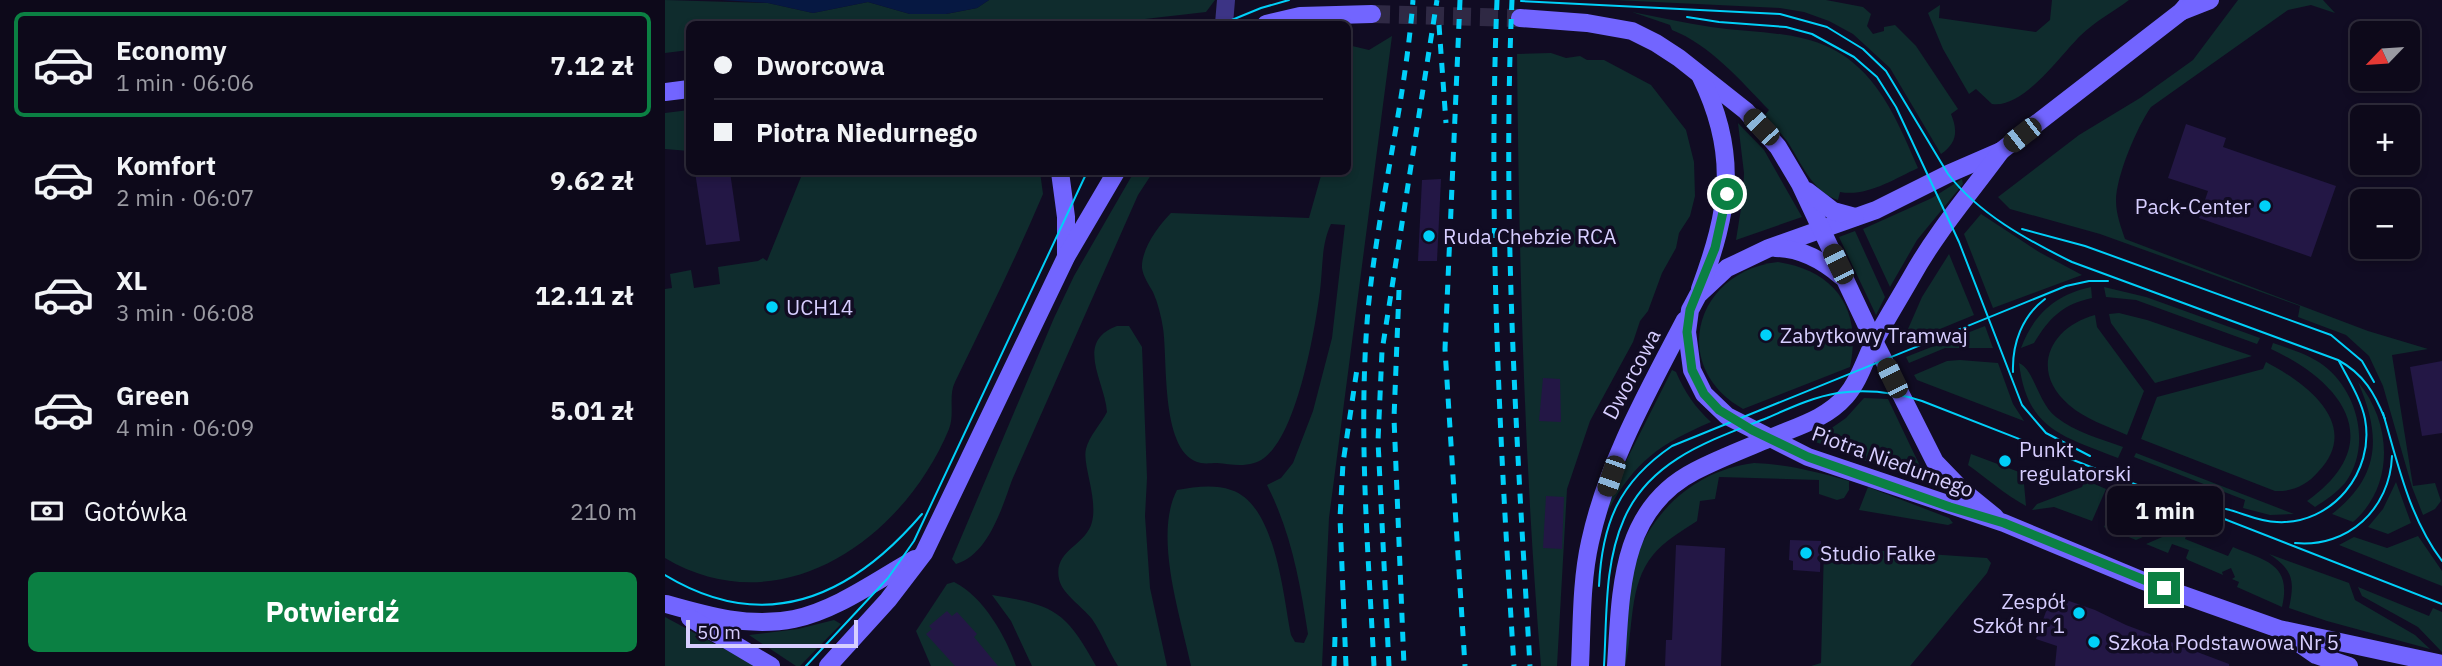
<!DOCTYPE html>
<html lang="pl">
<meta charset="utf-8">
<style>
:root{--surface:#0d091a;--page:#161223;--text:#f1f3f6;--muted:#9a9aa2;--line:#2d2a39;--accent:#0b8043}
body{margin:0;font-family:"IBM Plex Sans",sans-serif;background:var(--page);color:var(--text);height:100vh;display:flex;flex-direction:column;font-size:26px;white-space:nowrap}
*{box-sizing:border-box;margin:0}
p{font-size:23px;color:var(--muted)}
.icon{flex:none;width:38px;height:38px;fill:none;stroke:currentColor;stroke-width:2;stroke-linecap:round;stroke-linejoin:round}
.map{position:relative;flex:1;overflow:hidden}
.details{display:flex;flex-direction:column;background:var(--surface);width:665px}
.details>*{flex:none}
.banner{position:absolute;left:21px;top:21px;width:665px;height:154px;border-radius:10px;box-shadow:0 4px 10px #0003,0 0 0 2px var(--line);display:grid;align-content:center;height:154px;padding:0 28px;background:var(--surface)}
.needle{width:46px;rotate:245deg}
.controls{position:absolute;left:1685px;top:21px;display:grid;gap:14px}
.controls a{display:grid;place-items:center;width:70px;height:70px;border-radius:10px;background:var(--surface);box-shadow:0 4px 10px #0003,0 0 0 2px var(--line);font-size:35px}
.scale{position:absolute;left:21px;bottom:18px;width:172px;box-sizing:border-box;padding-left:7px;border:4px solid #d7ceff;border-top:0;font-size:19px;line-height:24px;white-space:nowrap;color:#d7ceff;-webkit-text-stroke:5px #110c23;paint-order:stroke}
.end{position:absolute;width:32px;height:32px;margin:-16px;border:9px solid #0b8043;background:#fff;box-shadow:0 0 0 4px #fff}
.from{border-radius:50%}
.bubble{position:absolute;height:49px;border-radius:10px;background:var(--surface);box-shadow:0 4px 10px #0003,0 0 0 2px var(--line);font-size:23px;font-weight:700;line-height:49px;text-align:center}
.car{position:absolute;width:21px;height:42px;margin:-21px -10px;border-radius:9px;box-shadow:0 0 5px 2px #0007;background:linear-gradient(#222 24%,#8ab4d8 0 40%,#222 0 76%,#8ab4d8 0 86%,#222 0)}
.banner b{display:flex;align-items:center;gap:24px;height:66px;font-size:26px}
.banner b+b{border-top:2px solid var(--line)}
.banner i{width:18px;height:18px;background:var(--text)}
ul{padding:12px 0 0;list-style:none}
li{display:flex;align-items:center;gap:21px;height:105px;margin:0 14px 10px;padding:0 14px;border:4px solid transparent;border-radius:10px}
li div{flex:1}
li b{display:block;font-size:26px}
li em{font-style:normal;font-weight:700}
li.on{border-color:var(--accent)}
li>.icon{width:63px;height:63px;stroke-width:1.5}
.pay{display:flex;align-items:center;gap:18px;height:77px;padding:0 28px;font-size:26px}
.pay p{margin-inline-start:auto}
.button{display:flex;gap:14px;margin-top:auto;padding:14px 28px}
.button a{flex:1;height:80px;border-radius:10px;background:var(--accent);color:#fff;font-size:28px;font-weight:700;line-height:80px;text-align:center}
main{display:flex;flex:1;min-height:0}
.map>svg:first-child{display:block}
</style>
<main>
<section class="details">
<ul>
<li class="on"><svg class="icon" aria-label="car" viewBox="0 0 24 24"><path d="M5 17H2v-5l4-1 3-4h7l3 4 3 1v5h-3M9 17h6M6 11h13"/><circle cx="7" cy="17" r="2"/><circle cx="17" cy="17" r="2"/></svg><div><b>Economy</b><p>1 min · 06:06</p></div><em>7.12 zł</em></li>
<li><svg class="icon" aria-label="car" viewBox="0 0 24 24"><path d="M5 17H2v-5l4-1 3-4h7l3 4 3 1v5h-3M9 17h6M6 11h13"/><circle cx="7" cy="17" r="2"/><circle cx="17" cy="17" r="2"/></svg><div><b>Komfort</b><p>2 min · 06:07</p></div><em>9.62 zł</em></li>
<li><svg class="icon" aria-label="car" viewBox="0 0 24 24"><path d="M5 17H2v-5l4-1 3-4h7l3 4 3 1v5h-3M9 17h6M6 11h13"/><circle cx="7" cy="17" r="2"/><circle cx="17" cy="17" r="2"/></svg><div><b>XL</b><p>3 min · 06:08</p></div><em>12.11 zł</em></li>
<li><svg class="icon" aria-label="car" viewBox="0 0 24 24"><path d="M5 17H2v-5l4-1 3-4h7l3 4 3 1v5h-3M9 17h6M6 11h13"/><circle cx="7" cy="17" r="2"/><circle cx="17" cy="17" r="2"/></svg><div><b>Green</b><p>4 min · 06:09</p></div><em>5.01 zł</em></li>
</ul>
<div class="pay"><svg class="icon" aria-label="cash" viewBox="0 0 24 24"><path d="M3 7h18v10H3z"/><circle cx="12" cy="12" r="2"/></svg>Gotówka<p>210 m</p></div>
<div class="button"><a>Potwierdź</a></div>
</section>
<div class="map">
<svg width="1777" height="666" viewBox="0 0 1777 666">
<rect width="100%" height="100%" fill="#110c23"/>
<g fill="#0f2c2d">
<path d="M0 0 103 3 148 13 203 2 245 14H281L312 8 324 0H550L541 12 436 24H24V50L0 53Z"/>
<path d="M949 0H1161L1198 7 1206 14 1202 26 1208 34 1219 31V27L1230 25 1251 46 1293 109 1286 114C1293 131 1292 143 1276 154L1225 68 1188 34 1164 21 1139 12 1115 8Z"/>
<path d="M1387 0H1464C1448 12 1429 22 1415 36 1395 56 1358 109 1327 104L1311 89 1304 94 1278 49 1263 13 1275 5 1274 18 1371 32 1385 20Z"/>
<path d="M1573 0H1658L1670 13 1646 5 1623 10 1486 107C1472 127 1451 176 1451 201 1451 214 1456 227 1460 239L1703 331 1763 349 1727 355 1748 486 1770 483 1776 501 1770 509 1758 515 1747 487 1718 386 1704 356 1681 335 1633 317 1635 306 1435 234 1345 209 1333 197 1414 135 1475 98 1528 60Z"/>
<path d="M967 12C994 17 1020 23 1046 27 1111 36 1166 27 1211 87 1229 111 1241 141 1253 168 1229 179 1202 197 1175 192L1173 200C1147 192 1136 162 1122 141 1115 132 1107 123 1100 115L1104 110C1077 82 1044 44 1007 30L1005 25Z"/>
<path d="M727 36 664 518 657 666H526C516 617 488 536 512 490 530 487 549 484 566 490 611 504 618 596 626 635L630 642 639 643 643 634C635 582 626 532 602 485L616 478 628 463 648 411 667 338 680 225 666 224C656 245 658 268 655 291 650 329 630 453 589 463 576 467 564 464 552 463 547 463 541 464 536 463 495 455 503 361 498 328 496 316 493 303 488 292 484 285 478 276 477 268 476 249 494 225 506 213L644 218 657 172H682L683 45 704 50Z"/>
<path d="M886 53 901 58 915 56 922 60H939L986 85 1021 130 1029 162 1030 196 1025 216 1014 233 1011 248 997 273 983 311 975 321 968 342 925 421 902 489 892 666H876C859 463 854 258 852 54Z"/>
<path d="M24 110V151L0 149V113Z"/>
<path d="M1073 123 1099 150 1137 217 1071 240 1078 196 1079 173Z"/>
<path d="M138 172H375L378 194C351 258 320 320 290 382 283 396 290 414 284 429 239 538 116 627 0 558V289L7 288 5 274 26 270 29 288 55 284 53 267 93 261 98 258 102 261Z"/>
<path d="M469 172H488L473 195 347 480C337 508 323 555 291 564L287 559 389 318 409 276Z"/>
<path d="M1297 179 1298 184 1252 240 1225 287 1198 229 1267 198Z"/>
<path d="M1316 214 1374 252 1417 275 1328 308 1299 234Z"/>
<path d="M1190 231 1220 297 1211 315 1174 237Z"/>
<path d="M1284 254 1309 315 1236 345 1257 297Z"/>
<path d="M1113 262C1171 271 1197 310 1185 367L1078 409C1003 367 1030 271 1113 262Z"/>
<path d="M1426 287 1427 298C1398 304 1384 318 1369 343L1356 348C1369 314 1390 295 1426 287Z"/>
<path d="M1439 287 1481 297 1595 338 1592 344 1471 300 1441 297Z"/>
<path d="M1454 313 1482 320 1587 356 1490 383 1446 323 1444 314Z"/>
<path d="M1430 315 1432 327 1479 391 1462 435C1442 426 1420 419 1404 405 1364 371 1385 327 1430 315Z"/>
<path d="M452 326H464L477 347 482 478 480 516 485 588 502 666H453C443 651 437 633 427 619 417 606 397 594 394 579 388 550 421 546 427 522 433 498 417 464 421 449 424 436 436 424 442 412 440 381 409 342 452 326Z"/>
<path d="M1320 326 1328 348H1280L1244 363 1241 357Z"/>
<path d="M1608 343C1625 349 1643 354 1658 365 1693 391 1707 447 1680 483 1671 493 1661 500 1650 507L1642 501C1723 443 1679 383 1606 349Z"/>
<path d="M1295 360 1333 363 1348 404 1359 421 1252 380 1249 375 1282 361Z"/>
<path d="M1601 362C1641 383 1698 425 1653 472 1642 485 1627 492 1610 491L1476 439 1492 397 1598 369Z"/>
<path d="M1354 363C1369 369 1373 403 1391 417 1410 432 1436 439 1458 447L1453 458C1398 436 1362 430 1354 363Z"/>
<path d="M1007 370 1011 372C1020 393 1030 407 1046 422 992 445 968 463 940 516L955 473Z"/>
<path d="M1693 382C1727 423 1730 486 1688 522L1667 514C1716 476 1716 435 1693 382Z"/>
<path d="M1199 398 1223 399 1264 485 1148 441 1181 418Z"/>
<path d="M1471 453 1629 514 1605 515 1578 508 1580 500 1469 457Z"/>
<path d="M1306 454 1362 475 1359 484 1361 506C1339 494 1323 479 1303 465Z"/>
<path d="M1089 463C1121 464 1153 472 1184 481V490L1179 498 1172 500 1154 494V480L1054 477 1050 499 1035 501 1032 521C1017 531 999 541 988 555 963 585 969 630 960 666 960 634 958 600 967 570 983 513 1030 470 1089 463Z"/>
<path d="M1420 480 1441 489 1427 521 1389 507 1367 510 1372 504 1417 487Z"/>
<path d="M1731 482 1746 523 1723 534 1703 527 1718 509Z"/>
<path d="M1203 487 1284 518 1288 523 1283 525 1194 510Z"/>
<path d="M1455 494 1518 519 1471 540 1439 527Z"/>
<path d="M1525 525 1520 539 1563 556 1568 547C1601 561 1627 564 1617 607L1572 587 1574 582 1567 579 1570 577 1566 568 1557 572 1558 575 1523 560 1521 558 1524 550 1507 544 1503 553 1481 544Z"/>
<path d="M1753 536 1777 571V586L1674 545 1689 537 1722 548Z"/>
<path d="M1159 547 1322 558 1326 563 1322 573 1245 666H1146L1156 663Z"/>
<path d="M1604 554 1684 583 1690 600 1750 635 1765 649 1662 621 1624 608C1630 580 1628 570 1604 554Z"/>
<path d="M289 582C318 596 341 637 351 666H266L251 631 282 584Z"/>
<path d="M1693 587 1764 616 1768 608 1777 612V652L1753 627 1697 596Z"/>
<path d="M327 595C389 605 400 610 431 666H367L346 621Z"/>
<path d="M0 617 91 666H0Z"/>
<path d="M169 620 176 624 135 666H131L84 635 133 629Z"/>
</g>
<path fill="#061842" d="M56 0H324L312 8 281 14H245L203 2 148 13 103 3Z"/>
<g fill="#231745">
<path d="M1521 124 1561 138 1558 147 1671 186 1646 257 1534 218 1543 191 1503 178Z"/>
<path d="M30 172H65L75 241 41 245Z"/>
<path d="M776 179 772 261H753L757 180Z"/>
<path d="M1777 361V433L1757 436 1745 367Z"/>
<path d="M878 378 895 379 896 422 874 421Z"/>
<path d="M881 496 899 497 897 549 878 548Z"/>
<path d="M1125 540 1156 541 1155 572 1128 570V561L1124 560Z"/>
<path d="M1011 545 1060 548 1056 666H1000L1001 640H1007Z"/>
<path d="M1387 595 1430 610 1461 625 1564 664V666H1390L1392 646 1371 639Z"/>
<path d="M282 611 287 616 292 612 312 634 309 637 333 666H290L261 634 267 629 264 626Z"/>
</g>
<g fill="none" stroke-linecap="round" stroke-linejoin="round">
<path stroke="#2f2944" stroke-width="18" stroke-dasharray="18 9" stroke-linecap="butt" d="M707 14 855 18"/>
<path stroke="#3c3485" stroke-width="18" d="M559 24 561 0"/>
<g stroke="#7265ff" stroke-width="18">
<path d="M1526 0 1517 11 1336 151 1283 174 1211 210 1104 248 1062 268 1033 295 1025 310 1022 332 1027 370 1039 394 1062 416 1143 457 1339 523 1476 580 1614 629 1777 664"/>
<path d="M1517 11 1545 0"/>
<path d="M855 18 922 23 967 31 991 43 1014 58 1081 111 1113 147 1135 184 1209 341 1270 462 1298 491 1330 517"/>
<path d="M601 24 635 16 707 14"/>
<path d="M0 92 24 89"/>
<path d="M395 172 401 217V257"/>
<path d="M1142 191 1168 211 1190 217"/>
<path d="M1110 248C1136 248 1157 260 1176 276"/>
<path d="M1035 289C1064 210 1074 155 1036 77"/>
<path d="M1 604C43 616 85 628 129 619 172 610 212 580 250 559"/>
<path d="M25 618 106 666"/>
<path d="M1622 635 1651 655 1684 666"/>
<path d="M163 666 223 600 259 553 401 257 451 172"/>
<path d="M915 666C917 625 916 582 925 542 942 463 983 391 1020 320"/>
<path d="M951 666C956 592 954 510 1030 471 1053 459 1079 449 1103 439 1130 427 1160 420 1181 396 1195 380 1200 359 1210 340 1222 318 1235 297 1247 276 1272 231 1306 192 1336 151"/>
</g>
<g stroke="#00d0f9" stroke-width="2">
<path d="M856 1 1115 14 1162 27 1198 49 1221 71 1283 174C1314 214 1362 240 1407 262L1673 360C1699 374 1710 394 1720 419"/>
<path d="M1022 17 1054 22 1121 27 1147 34 1189 57 1212 77 1231 107 1294 242 1357 405 1381 433 1425 456"/>
<path d="M557 24 596 8 624 0"/>
<path d="M1357 229 1420 246 1666 335 1697 361 1709 382"/>
<path d="M1348 372C1347 344 1357 316 1380 299"/>
<path d="M1718 413C1733 464 1744 517 1777 561"/>
<path d="M1561 509C1578 513 1594 522 1612 522 1667 525 1710 472 1700 419 1696 399 1683 379 1674 361"/>
<path d="M1630 543C1683 548 1725 509 1727 456"/>
<path d="M0 575C101 636 186 597 257 514"/>
<path d="M934 586C937 523 954 482 1007 446L1401 286 1424 281H1443"/>
<path d="M141 666 223 578 249 541 422 172"/>
<path d="M939 666C942 617 939 564 959 519 985 459 1047 440 1102 418 1125 408 1148 397 1173 393 1202 389 1229 392 1257 401L1777 604"/>
</g>
<g stroke="#00d0f9" stroke-width="5" stroke-dasharray="10 9" stroke-linecap="butt">
<path d="M795 0 780 349 800 666"/>
<path d="M832 0C823 223 835 444 849 666"/>
<path d="M847 0C837 222 852 444 865 666"/>
<path d="M774 25 781 123"/>
<path d="M734 290 729 418 739 666"/>
<path d="M669 666 670 637"/>
<path d="M681 666 675 518 678 463 692 369"/>
<path d="M709 666C703 548 693 429 703 310 713 206 740 104 748 0"/>
<path d="M724 666 713 441 717 351 772 0"/>
</g>
</g>
<g fill="none" stroke-linecap="round" stroke-linejoin="round">
<path stroke="#0b8043" stroke-width="9" d="M1062 194 1050 248 1025 310 1022 332 1027 370 1039 394 1054 410 1087 430 1143 457 1285 507 1339 523 1499 588"/>
</g>
<g fill="#00d0f9" stroke="#110c23" stroke-width="2.5">
<circle cx="1600" cy="206" r="7"/>
<circle cx="764" cy="236" r="7"/>
<circle cx="107" cy="307" r="7"/>
<circle cx="1101" cy="335" r="7"/>
<circle cx="1340" cy="461" r="7"/>
<circle cx="1141" cy="553" r="7"/>
<circle cx="1414" cy="613" r="7"/>
<circle cx="1429" cy="642" r="7"/>
</g>
<g text-anchor="middle" dominant-baseline="central" stroke-width="7" stroke-linejoin="round" paint-order="stroke">
<g font-size="21" fill="#d7ceff" stroke="#110c23" text-anchor="start">
<text x="1586" y="206" text-anchor="end">Pack-Center</text>
<text x="778" y="236">Ruda Chebzie RCA</text>
<text x="121" y="307">UCH14</text>
<text x="1115" y="335">Zabytkowy Tramwaj</text>
<text x="1354" y="449">Punkt<tspan x="1354" dy="24">regulatorski</tspan></text>
<text x="1155" y="553">Studio Falke</text>
<text x="1400" y="601" text-anchor="end">Zespół<tspan x="1400" dy="24">Szkół nr 1</tspan></text>
<text x="1443" y="642">Szkoła Podstawowa Nr 5</text>
</g>
<g font-size="21" fill="#d7ceff" stroke="#110c23">
<text transform="translate(966 374) rotate(-62)">Dworcowa</text>
<text transform="translate(1228 461) rotate(20)">Piotra Niedurnego</text>
</g>
</g>
</svg>
<div class="controls">
<a><svg class="needle" viewBox="-14 -14 28 28"><path d="M0-13l5 13h-10z" fill="#e53935"/><path d="M0 13l5-13h-10z" fill="#9a9aa2"/></svg></a>
<a>+</a>
<a>−</a>
</div>
<div class="scale">50 m</div>
<i class="end from" style="left:1062px;top:194px"></i>
<i class="end" style="left:1499px;top:588px"></i>
<div class="bubble" style="left:1442px;top:486px;width:116px">1 min</div>
<i class="car" style="left:1096px;top:127px;rotate:317deg"></i>
<i class="car" style="left:1357px;top:135px;rotate:232deg"></i>
<i class="car" style="left:1173px;top:264px;rotate:334deg"></i>
<i class="car" style="left:1227px;top:378px;rotate:334deg"></i>
<i class="car" style="left:946px;top:476px;rotate:199deg"></i>
<div class="banner">
<b><i class="from"></i>Dworcowa</b>
<b><i></i>Piotra Niedurnego</b>
</div>
</div>
</main>
